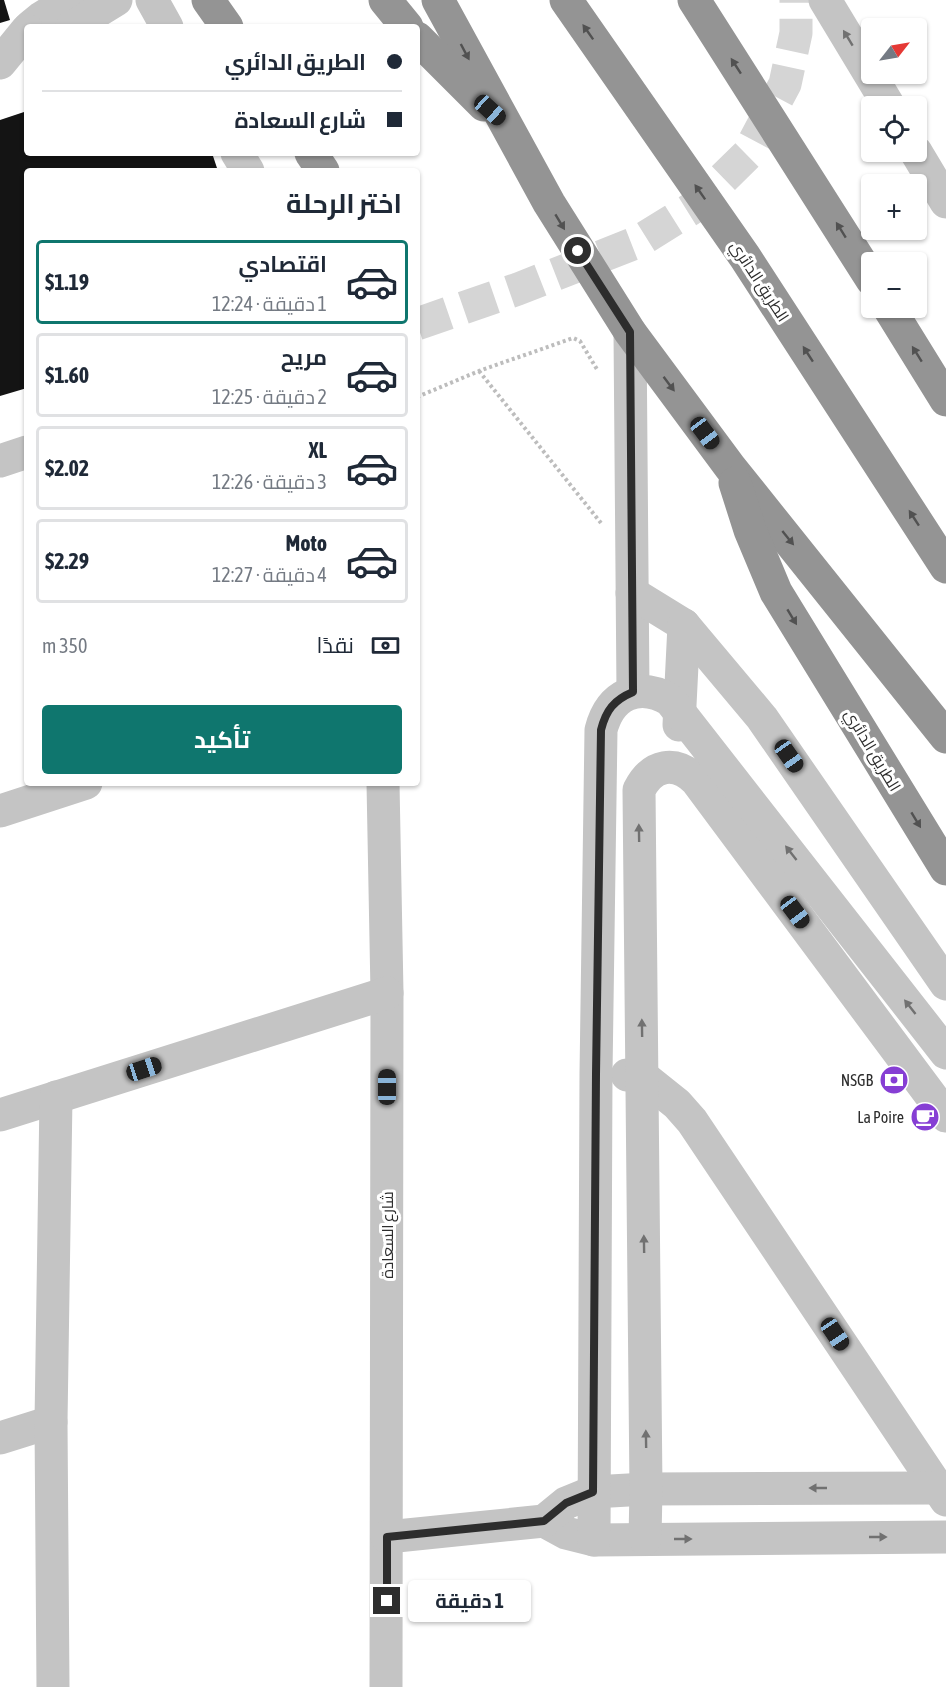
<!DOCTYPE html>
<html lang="ar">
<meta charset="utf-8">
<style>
:root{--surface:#fff;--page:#f2f2f3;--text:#1f2937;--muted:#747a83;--line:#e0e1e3;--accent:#0f766e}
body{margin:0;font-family:"Asap Condensed",Cairo,sans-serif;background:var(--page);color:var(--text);direction:rtl;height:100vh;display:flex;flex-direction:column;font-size:22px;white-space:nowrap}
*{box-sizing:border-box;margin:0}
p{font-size:20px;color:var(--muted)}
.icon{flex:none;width:33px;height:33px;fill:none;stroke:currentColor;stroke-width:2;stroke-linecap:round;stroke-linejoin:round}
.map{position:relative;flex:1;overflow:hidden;direction:ltr}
.sheet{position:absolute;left:24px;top:168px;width:396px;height:618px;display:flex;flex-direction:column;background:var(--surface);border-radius:6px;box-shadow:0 2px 4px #0004;direction:rtl}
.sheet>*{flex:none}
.banner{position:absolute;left:24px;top:24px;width:396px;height:132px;border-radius:6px;box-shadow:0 2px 4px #0004;direction:rtl;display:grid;align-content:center;height:132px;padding:0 18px;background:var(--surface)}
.needle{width:39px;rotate:59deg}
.fabs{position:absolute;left:861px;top:18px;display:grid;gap:12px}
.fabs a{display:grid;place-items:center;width:66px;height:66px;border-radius:6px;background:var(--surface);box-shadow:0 2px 4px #0004;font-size:30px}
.end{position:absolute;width:27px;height:27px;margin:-14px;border:8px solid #2d2d2d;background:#fff;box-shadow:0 0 0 3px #fff}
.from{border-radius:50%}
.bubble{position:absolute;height:42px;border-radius:6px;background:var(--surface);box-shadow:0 2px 4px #0004;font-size:20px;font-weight:700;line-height:42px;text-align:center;direction:rtl}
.car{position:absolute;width:18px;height:36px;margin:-18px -9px;border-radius:8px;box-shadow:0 0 4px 2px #0007;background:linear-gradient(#222 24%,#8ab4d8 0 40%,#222 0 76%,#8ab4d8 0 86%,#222 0)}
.banner b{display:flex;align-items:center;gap:21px;height:57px;font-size:22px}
.banner b+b{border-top:2px solid var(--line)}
.banner i{width:15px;height:15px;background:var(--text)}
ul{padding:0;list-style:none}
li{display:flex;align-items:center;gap:18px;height:84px;margin:0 12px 9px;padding:0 6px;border:3px solid var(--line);border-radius:6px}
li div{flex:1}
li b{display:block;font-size:22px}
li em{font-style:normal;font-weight:700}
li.active{border-color:var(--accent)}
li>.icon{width:54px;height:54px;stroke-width:1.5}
h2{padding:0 18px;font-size:27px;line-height:72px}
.pay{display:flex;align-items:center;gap:15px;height:66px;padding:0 18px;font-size:22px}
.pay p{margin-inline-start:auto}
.primary-button{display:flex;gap:12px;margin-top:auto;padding:12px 18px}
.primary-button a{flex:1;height:69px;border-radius:6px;background:var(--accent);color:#fff;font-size:24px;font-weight:700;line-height:69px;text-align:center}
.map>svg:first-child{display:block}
</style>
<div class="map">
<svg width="946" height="1687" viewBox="0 0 946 1687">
<rect width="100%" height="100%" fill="#fff"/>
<g fill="#141414">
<path d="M0 0H4L10 20 0 23Z"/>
<path d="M27 111V153H212L218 171H27V388L0 396V120Z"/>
</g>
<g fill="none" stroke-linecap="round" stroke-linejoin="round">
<path stroke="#d5d5d5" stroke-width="33" stroke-dasharray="33 16" stroke-linecap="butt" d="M417 324 518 289 638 242 694 207 747 155 785 84 796 33V0"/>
<g stroke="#bdbdbd" stroke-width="4" stroke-dasharray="3 3" stroke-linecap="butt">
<path d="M479 371 601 523"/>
<path d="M417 397 479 371 573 338 580 341 598 371"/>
</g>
<g stroke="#c4c4c4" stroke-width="33">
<path d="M152 0 167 27"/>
<path d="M825 0 889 106"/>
<path d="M30 27 41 18 70 0"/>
<path d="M72 27 116 0"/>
<path d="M0 63 27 30"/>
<path d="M916 152 946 202"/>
<path d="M237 153 248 171"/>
<path d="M630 332 633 692"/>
<path d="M0 461 27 452"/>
<path d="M632 593 684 625 762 718 946 984"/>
<path d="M679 725 684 625"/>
<path d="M383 783 387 993 386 1687"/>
<path d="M0 811 86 783"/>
<path d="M627 1075 642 1076 677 1104 692 1121 946 1500"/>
<path d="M0 1115 387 993"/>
<path d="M0 1438 51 1422"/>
<path d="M544 1521 566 1533 594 1540 946 1537"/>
<path d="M387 1537 544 1521 566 1503 593 1492 646 1489 939 1488"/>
<path d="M645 1539 646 1489 639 790C652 764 675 760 696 780L946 1116"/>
<path d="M594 1540 596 1074 601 730C610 695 638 681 670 700L946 1053"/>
<path d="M53 1687 51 1422 56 1097"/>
</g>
<g stroke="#949494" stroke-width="33">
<path d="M208 0 227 27"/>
<path d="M385 0 407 27"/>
<path d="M438 0 549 203 630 332 730 467 946 737"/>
<path d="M566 0 745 257 946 567"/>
<path d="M694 0 872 280"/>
<path d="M417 38 484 105"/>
<path d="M311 153 323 171"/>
<path d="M889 308 946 400"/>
<path d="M735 483 750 530 776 592 946 869"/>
</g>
</g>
<defs><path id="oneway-solid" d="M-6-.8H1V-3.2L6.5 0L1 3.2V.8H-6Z" transform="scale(1.5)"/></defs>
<g fill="#515151">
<use href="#oneway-solid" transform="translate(588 32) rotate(-125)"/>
<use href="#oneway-solid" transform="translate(465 52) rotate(62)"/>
<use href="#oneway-solid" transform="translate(736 66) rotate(-123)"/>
<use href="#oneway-solid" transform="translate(700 192) rotate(-125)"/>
<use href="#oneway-solid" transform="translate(560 222) rotate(59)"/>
<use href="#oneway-solid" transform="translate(841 230) rotate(-122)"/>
<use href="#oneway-solid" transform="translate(808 354) rotate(-123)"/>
<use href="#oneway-solid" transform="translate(917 354) rotate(-122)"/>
<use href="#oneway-solid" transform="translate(669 384) rotate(53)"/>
<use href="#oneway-solid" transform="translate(914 518) rotate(-123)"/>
<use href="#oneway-solid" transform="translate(788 538) rotate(51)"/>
<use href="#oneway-solid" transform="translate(792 617) rotate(59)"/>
<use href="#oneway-solid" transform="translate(916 820) rotate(59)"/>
</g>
<g fill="#717171">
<use href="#oneway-solid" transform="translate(848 38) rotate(-121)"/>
<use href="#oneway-solid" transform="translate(639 833) rotate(-91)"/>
<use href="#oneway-solid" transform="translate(791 853) rotate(-128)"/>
<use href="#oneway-solid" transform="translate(910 1007) rotate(-128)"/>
<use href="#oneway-solid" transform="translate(642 1028) rotate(-91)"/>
<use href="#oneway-solid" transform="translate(644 1244) rotate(-91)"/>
<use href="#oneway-solid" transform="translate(646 1439) rotate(-91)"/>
<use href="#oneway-solid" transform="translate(818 1488) rotate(180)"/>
<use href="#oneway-solid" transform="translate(878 1537)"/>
<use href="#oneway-solid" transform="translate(683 1539)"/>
</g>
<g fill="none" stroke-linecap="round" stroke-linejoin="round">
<path stroke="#2d2d2d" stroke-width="8" d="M387 1601V1537L544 1521 566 1503 593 1492 596 1074 601 730C606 710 614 700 633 692L630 332 578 251"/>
</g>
<defs>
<g id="bank-disc" transform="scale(1.5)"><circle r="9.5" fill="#863ed4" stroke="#fff"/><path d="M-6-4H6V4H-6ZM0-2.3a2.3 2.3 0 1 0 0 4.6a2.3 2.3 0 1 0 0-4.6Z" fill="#fff"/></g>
<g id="cafe-disc" transform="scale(1.5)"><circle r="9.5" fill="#863ed4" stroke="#fff"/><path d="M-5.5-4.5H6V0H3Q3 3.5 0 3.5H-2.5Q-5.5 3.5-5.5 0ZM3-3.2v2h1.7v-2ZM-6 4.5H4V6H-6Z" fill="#fff"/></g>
</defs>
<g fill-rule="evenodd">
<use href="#bank-disc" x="894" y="1080"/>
<use href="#cafe-disc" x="925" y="1117"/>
</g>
<g text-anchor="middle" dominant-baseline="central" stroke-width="6" stroke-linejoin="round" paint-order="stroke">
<g font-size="16" fill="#2d2d2d" stroke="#fff">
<text transform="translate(760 281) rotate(57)">الطريق الدائري</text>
<text transform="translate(873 750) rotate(59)">الطريق الدائري</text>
<text transform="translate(387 1235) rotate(-90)">شارع السعادة</text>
</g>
<g font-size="16" fill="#2d2d2d" stroke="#fff" text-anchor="end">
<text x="873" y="1080">NSGB</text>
<text x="904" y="1117">La Poire</text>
</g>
</g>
</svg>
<div class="fabs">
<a><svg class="needle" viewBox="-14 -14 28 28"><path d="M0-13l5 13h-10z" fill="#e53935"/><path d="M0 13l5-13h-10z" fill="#747a83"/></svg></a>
<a><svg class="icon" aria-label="locate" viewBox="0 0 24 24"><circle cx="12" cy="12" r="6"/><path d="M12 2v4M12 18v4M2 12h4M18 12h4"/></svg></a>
<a>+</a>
<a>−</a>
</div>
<i class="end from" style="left:578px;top:251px"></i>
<i class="end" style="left:387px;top:1601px"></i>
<div class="bubble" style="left:408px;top:1580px;width:123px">1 دقيقة</div>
<i class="car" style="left:490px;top:110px;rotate:132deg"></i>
<i class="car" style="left:705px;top:433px;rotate:143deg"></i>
<i class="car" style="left:789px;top:756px;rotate:145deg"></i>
<i class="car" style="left:795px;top:912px;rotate:143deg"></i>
<i class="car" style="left:144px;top:1069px;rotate:72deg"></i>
<i class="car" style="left:387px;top:1087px;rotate:0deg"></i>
<i class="car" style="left:835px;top:1334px;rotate:146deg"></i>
<div class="banner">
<b><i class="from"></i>الطريق الدائري</b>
<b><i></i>شارع السعادة</b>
</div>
<section class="sheet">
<h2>اختر الرحلة</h2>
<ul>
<li class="active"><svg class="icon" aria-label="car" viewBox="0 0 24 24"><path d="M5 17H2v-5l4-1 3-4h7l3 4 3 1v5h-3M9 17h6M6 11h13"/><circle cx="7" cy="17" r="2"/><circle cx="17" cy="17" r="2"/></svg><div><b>اقتصادي</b><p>1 دقيقة · 12:24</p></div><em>$1.19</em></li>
<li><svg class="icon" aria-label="car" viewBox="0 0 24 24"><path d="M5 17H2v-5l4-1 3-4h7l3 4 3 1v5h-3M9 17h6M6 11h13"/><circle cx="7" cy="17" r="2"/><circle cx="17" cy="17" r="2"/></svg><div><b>مريح</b><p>2 دقيقة · 12:25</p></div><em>$1.60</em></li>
<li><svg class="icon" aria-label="car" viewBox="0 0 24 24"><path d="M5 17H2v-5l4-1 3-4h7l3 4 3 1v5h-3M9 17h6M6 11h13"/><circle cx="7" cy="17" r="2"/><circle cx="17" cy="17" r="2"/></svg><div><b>XL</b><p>3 دقيقة · 12:26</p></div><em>$2.02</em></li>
<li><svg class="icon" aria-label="car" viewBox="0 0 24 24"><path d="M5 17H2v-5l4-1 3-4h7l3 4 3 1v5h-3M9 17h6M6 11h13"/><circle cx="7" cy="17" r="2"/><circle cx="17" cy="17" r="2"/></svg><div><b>Moto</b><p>4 دقيقة · 12:27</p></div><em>$2.29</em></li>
</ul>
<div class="pay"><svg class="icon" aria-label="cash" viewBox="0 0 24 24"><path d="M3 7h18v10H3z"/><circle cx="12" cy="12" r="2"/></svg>نقدًا<p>350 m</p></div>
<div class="primary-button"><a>تأكيد</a></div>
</section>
</div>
